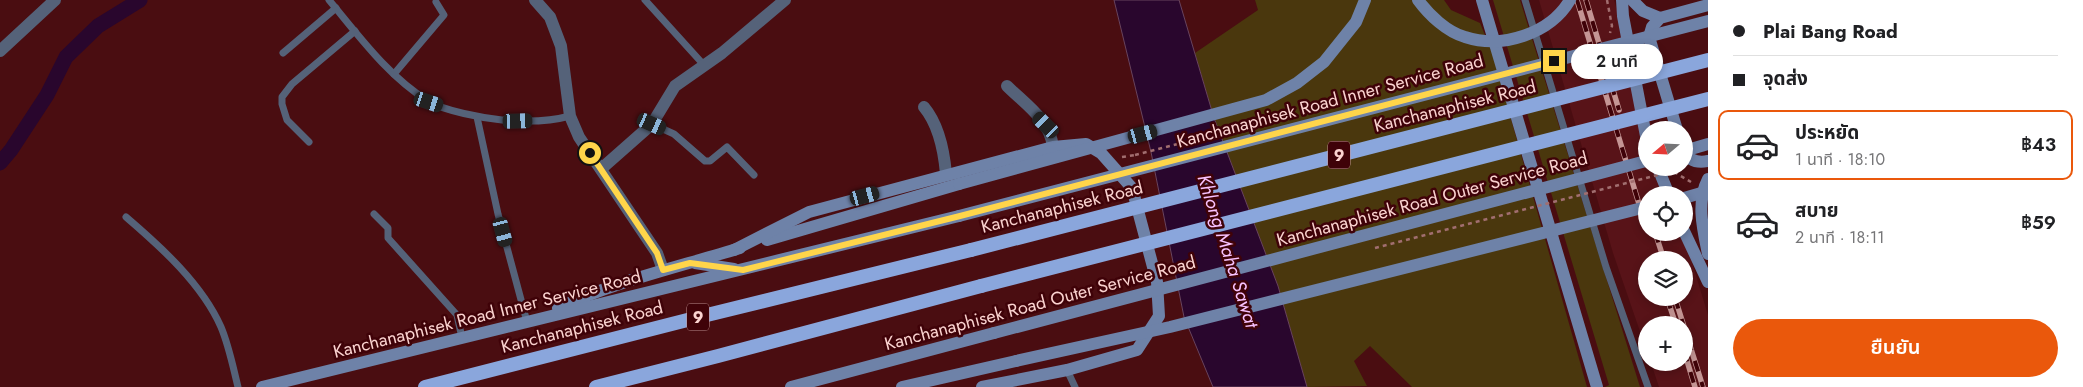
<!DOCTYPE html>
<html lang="th">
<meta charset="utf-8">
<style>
:root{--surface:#fff;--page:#f2f2f2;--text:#202124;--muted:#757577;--line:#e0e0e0;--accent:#ea580c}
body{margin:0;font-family:Jost,"Noto Sans Thai",sans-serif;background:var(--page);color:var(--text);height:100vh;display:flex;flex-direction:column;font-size:19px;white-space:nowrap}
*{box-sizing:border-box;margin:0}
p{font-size:16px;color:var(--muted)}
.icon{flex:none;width:28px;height:28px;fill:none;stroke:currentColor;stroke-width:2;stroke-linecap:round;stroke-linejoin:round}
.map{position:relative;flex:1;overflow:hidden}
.sheet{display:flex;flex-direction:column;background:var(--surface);width:375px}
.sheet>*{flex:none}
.guide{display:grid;align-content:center;height:110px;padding:0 25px;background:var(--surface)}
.needle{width:32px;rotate:251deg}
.controls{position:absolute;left:1638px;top:121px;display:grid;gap:10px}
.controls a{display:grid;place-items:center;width:55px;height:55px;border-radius:50%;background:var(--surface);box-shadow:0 2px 8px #0003;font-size:25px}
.end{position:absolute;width:22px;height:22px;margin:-11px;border:6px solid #ffd54a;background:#111;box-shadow:0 0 0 2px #111}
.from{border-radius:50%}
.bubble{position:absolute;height:35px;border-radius:18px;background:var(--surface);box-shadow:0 2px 8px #0003;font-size:16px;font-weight:600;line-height:35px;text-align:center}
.car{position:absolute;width:15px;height:30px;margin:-15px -8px;border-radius:6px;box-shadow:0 0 4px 1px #0007;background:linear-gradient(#222 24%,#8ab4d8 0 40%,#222 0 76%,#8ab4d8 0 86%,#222 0)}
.guide b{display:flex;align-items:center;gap:18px;height:48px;font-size:19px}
.guide b+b{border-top:1px solid var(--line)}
.guide i{width:12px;height:12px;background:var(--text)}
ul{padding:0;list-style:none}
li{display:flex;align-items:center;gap:15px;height:70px;margin:0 10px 8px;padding:0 15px;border:2px solid transparent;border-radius:10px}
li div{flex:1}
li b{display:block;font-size:19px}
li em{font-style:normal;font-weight:600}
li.current{border-color:var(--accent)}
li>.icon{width:45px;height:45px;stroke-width:1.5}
.action{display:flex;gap:10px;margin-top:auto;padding:10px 25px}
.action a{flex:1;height:58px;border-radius:30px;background:var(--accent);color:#fff;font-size:20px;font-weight:600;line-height:58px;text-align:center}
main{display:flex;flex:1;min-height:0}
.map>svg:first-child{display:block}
</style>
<main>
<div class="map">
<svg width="1708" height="387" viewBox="0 0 1708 387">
<rect width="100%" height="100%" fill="#4a0d11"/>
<path fill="#581318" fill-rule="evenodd" d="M1539 0H1614L1653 130H1646V168H1664L1672 195H1646V232L1683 233 1708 315V387H1659L1651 363 1684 362V325H1646V349L1613 253ZM1646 260H1684V298H1646Z"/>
<g fill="#4a370d">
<path d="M1255 0H1444L1451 10 1480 23 1492 52 1587 387H1412L1370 346 1354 361 1367 386 1307 387 1278 286 1214 118 1195 53 1258 10Z"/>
<path d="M1493 0H1520L1640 387H1605L1609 385Z"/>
</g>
<path fill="#29062d" stroke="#68445e" d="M1114 0H1179L1214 118 1278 286 1307 387H1213L1184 317 1151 152Z"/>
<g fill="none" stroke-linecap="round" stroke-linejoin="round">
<path stroke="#29062d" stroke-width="15" d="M0 163 11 150 47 95 66 57 98 26 140 0"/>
<g stroke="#a16e6f" stroke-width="2.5" stroke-dasharray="4 4" stroke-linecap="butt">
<path d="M1122 157 1135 155"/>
<path d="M1674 172 1691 182"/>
</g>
<g stroke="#556279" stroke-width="7">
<path d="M329 0C359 36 388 76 428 101 444 111 483 118 502 120 525 122 548 122 570 116"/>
<path d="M645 0 703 64"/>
<path d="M1525 0 1606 267 1648 387"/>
<path d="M283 53 336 8"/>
<path d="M394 74 444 15 436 2"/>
<path d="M477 117 498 214 527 322"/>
<path d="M652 124 674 134 705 161H710L727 147 754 175"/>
<path d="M309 142 287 120 282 104V97L292 84 355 31"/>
<path d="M374 214 388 228V238L457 315 462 338"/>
<path d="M126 217C161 247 202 284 221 327 229 346 233 367 238 387"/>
<path d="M1067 370 1075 387"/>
</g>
<g stroke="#556279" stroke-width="12">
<path d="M0 51 55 0"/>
<path d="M1007 86C1025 104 1050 120 1053 147"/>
<path d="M924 107C939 125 944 151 946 174"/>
<path d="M601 169 652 124 675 86 722 53 785 0"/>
</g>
<path stroke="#556279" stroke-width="12" d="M535 0 550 17 561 46 570 116 579 137 657 253 663 270"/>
<g stroke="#6e82a8" stroke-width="12">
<path d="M1482 0 1597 387"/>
<path d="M1622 0 1623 16 1646 136"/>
<path d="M1632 0 1643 11 1660 18"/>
<path d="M1677 130 1649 37 1652 27 1660 18 1708 5"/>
<path d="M1684 151C1689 161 1698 163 1708 161"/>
<path d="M1684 151 1708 144"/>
<path d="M1658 168 1669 195"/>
<path d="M1708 179C1696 202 1703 230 1708 254"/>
<path d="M1684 231 1708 282"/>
<path d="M767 240 959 184"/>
<path d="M734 250 809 212 1053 147 1086 144 1101 153 1132 188 1157 282 1159 316 1137 350 1067 370 982 387"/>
<path d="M695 263 734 269"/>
<path d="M558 308C616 281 679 267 740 248"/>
<path d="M262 387 959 216"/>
<path d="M791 387 994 333"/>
<path d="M902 387 1016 361"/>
</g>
<g stroke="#8aa6dc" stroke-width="14">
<path d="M425 387 707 315 971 250"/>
<path d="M596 387 718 356 981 286"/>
</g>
<g stroke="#c49594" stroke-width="5.5">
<g id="rail">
<path d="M1577 0 1646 227"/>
<path d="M1586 0 1619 110"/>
<path d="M1655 232 1664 260"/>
<path d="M1667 298 1676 325"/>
<path d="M1675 298 1703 387"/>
<path d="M1684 351 1695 387"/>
</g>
</g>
<use href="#rail" stroke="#3f0208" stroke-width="4" stroke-dasharray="11" stroke-linecap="butt"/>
<g stroke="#a16e6f" stroke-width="2.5" stroke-dasharray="4 4" stroke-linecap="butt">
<path d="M1607 0 1612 26 1610 33"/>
<path d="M1135 155 1256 124"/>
<path d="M1375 248 1673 171"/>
</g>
<g stroke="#6e82a8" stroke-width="12">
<path d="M1418 0C1429 15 1447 32 1465 37 1502 49 1550 34 1570 0"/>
<path d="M959 184 1266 100 1297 83 1324 62 1356 22 1365 0"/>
<path d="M1684 198 1708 191"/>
<path d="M959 216 1708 21"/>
<path d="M994 333 1646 161"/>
<path d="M1016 361 1170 327 1646 207"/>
</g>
<g stroke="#8aa6dc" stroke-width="14">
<path d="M971 250 1708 60"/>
<path d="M981 286 1708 99"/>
</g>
</g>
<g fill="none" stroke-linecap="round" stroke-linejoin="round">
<path stroke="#ffd54a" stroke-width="6" d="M590 153 657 253 663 270 690 263 743 270 960 216 1554 61"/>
</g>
<g text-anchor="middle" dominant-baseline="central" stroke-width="5" stroke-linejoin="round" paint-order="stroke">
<g fill="#3f0208" stroke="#c39494" stroke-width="1">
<rect x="1328" y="141.5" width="22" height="27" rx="4"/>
<rect x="687" y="303.5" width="22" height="27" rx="4"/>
</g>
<g font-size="16" font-weight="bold" fill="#fbd3d0">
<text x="1339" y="155">9</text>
<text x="698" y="317">9</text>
</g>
<g font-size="18" fill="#fbd3d0" stroke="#3f0208">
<text transform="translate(1330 101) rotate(-15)">Kanchanaphisek Road Inner Service Road</text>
<text transform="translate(1455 106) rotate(-14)">Kanchanaphisek Road</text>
<text transform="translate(1432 199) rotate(-15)">Kanchanaphisek Road Outer Service Road</text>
<text transform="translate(1062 207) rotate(-14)">Kanchanaphisek Road</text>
<text transform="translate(1040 303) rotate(-15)">Kanchanaphisek Road Outer Service Road</text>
<text transform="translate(487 314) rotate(-14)">Kanchanaphisek Road Inner Service Road</text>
<text transform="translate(582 327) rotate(-14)">Kanchanaphisek Road</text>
</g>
<g font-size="19" font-style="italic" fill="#f8c2ff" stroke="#3f0208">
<text transform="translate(1228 251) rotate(72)">Khlong Maha Sawat</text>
</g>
</g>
</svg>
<div class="controls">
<a><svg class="needle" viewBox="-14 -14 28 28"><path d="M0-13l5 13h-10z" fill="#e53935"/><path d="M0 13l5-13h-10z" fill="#757577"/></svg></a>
<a><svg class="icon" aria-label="locate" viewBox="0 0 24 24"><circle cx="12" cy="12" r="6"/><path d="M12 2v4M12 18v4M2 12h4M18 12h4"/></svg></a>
<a><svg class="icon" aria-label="layers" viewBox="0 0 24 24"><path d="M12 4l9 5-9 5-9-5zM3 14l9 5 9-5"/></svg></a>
<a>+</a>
</div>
<i class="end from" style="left:590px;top:153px"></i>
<i class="end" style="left:1554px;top:61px"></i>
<div class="bubble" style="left:1571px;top:44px;width:92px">2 นาที</div>
<i class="car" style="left:429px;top:102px;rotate:108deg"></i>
<i class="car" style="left:518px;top:121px;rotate:88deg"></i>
<i class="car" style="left:652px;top:124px;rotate:114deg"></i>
<i class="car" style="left:1046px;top:125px;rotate:315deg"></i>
<i class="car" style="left:1143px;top:134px;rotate:75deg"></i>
<i class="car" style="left:865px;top:196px;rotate:75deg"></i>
<i class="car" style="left:503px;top:232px;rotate:165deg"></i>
</div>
<section class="sheet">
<div class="guide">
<b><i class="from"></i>Plai Bang Road</b>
<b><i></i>จุดส่ง</b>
</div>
<ul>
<li class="current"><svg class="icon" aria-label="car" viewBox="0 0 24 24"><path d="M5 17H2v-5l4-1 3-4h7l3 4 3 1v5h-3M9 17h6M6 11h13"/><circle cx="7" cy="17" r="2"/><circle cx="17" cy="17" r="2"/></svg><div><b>ประหยัด</b><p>1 นาที · 18:10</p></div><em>฿43</em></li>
<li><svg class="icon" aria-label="car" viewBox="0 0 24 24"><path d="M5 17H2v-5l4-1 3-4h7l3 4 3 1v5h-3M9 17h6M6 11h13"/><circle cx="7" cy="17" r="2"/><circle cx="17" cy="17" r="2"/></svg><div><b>สบาย</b><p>2 นาที · 18:11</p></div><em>฿59</em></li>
</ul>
<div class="action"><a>ยืนยัน</a></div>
</section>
</main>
